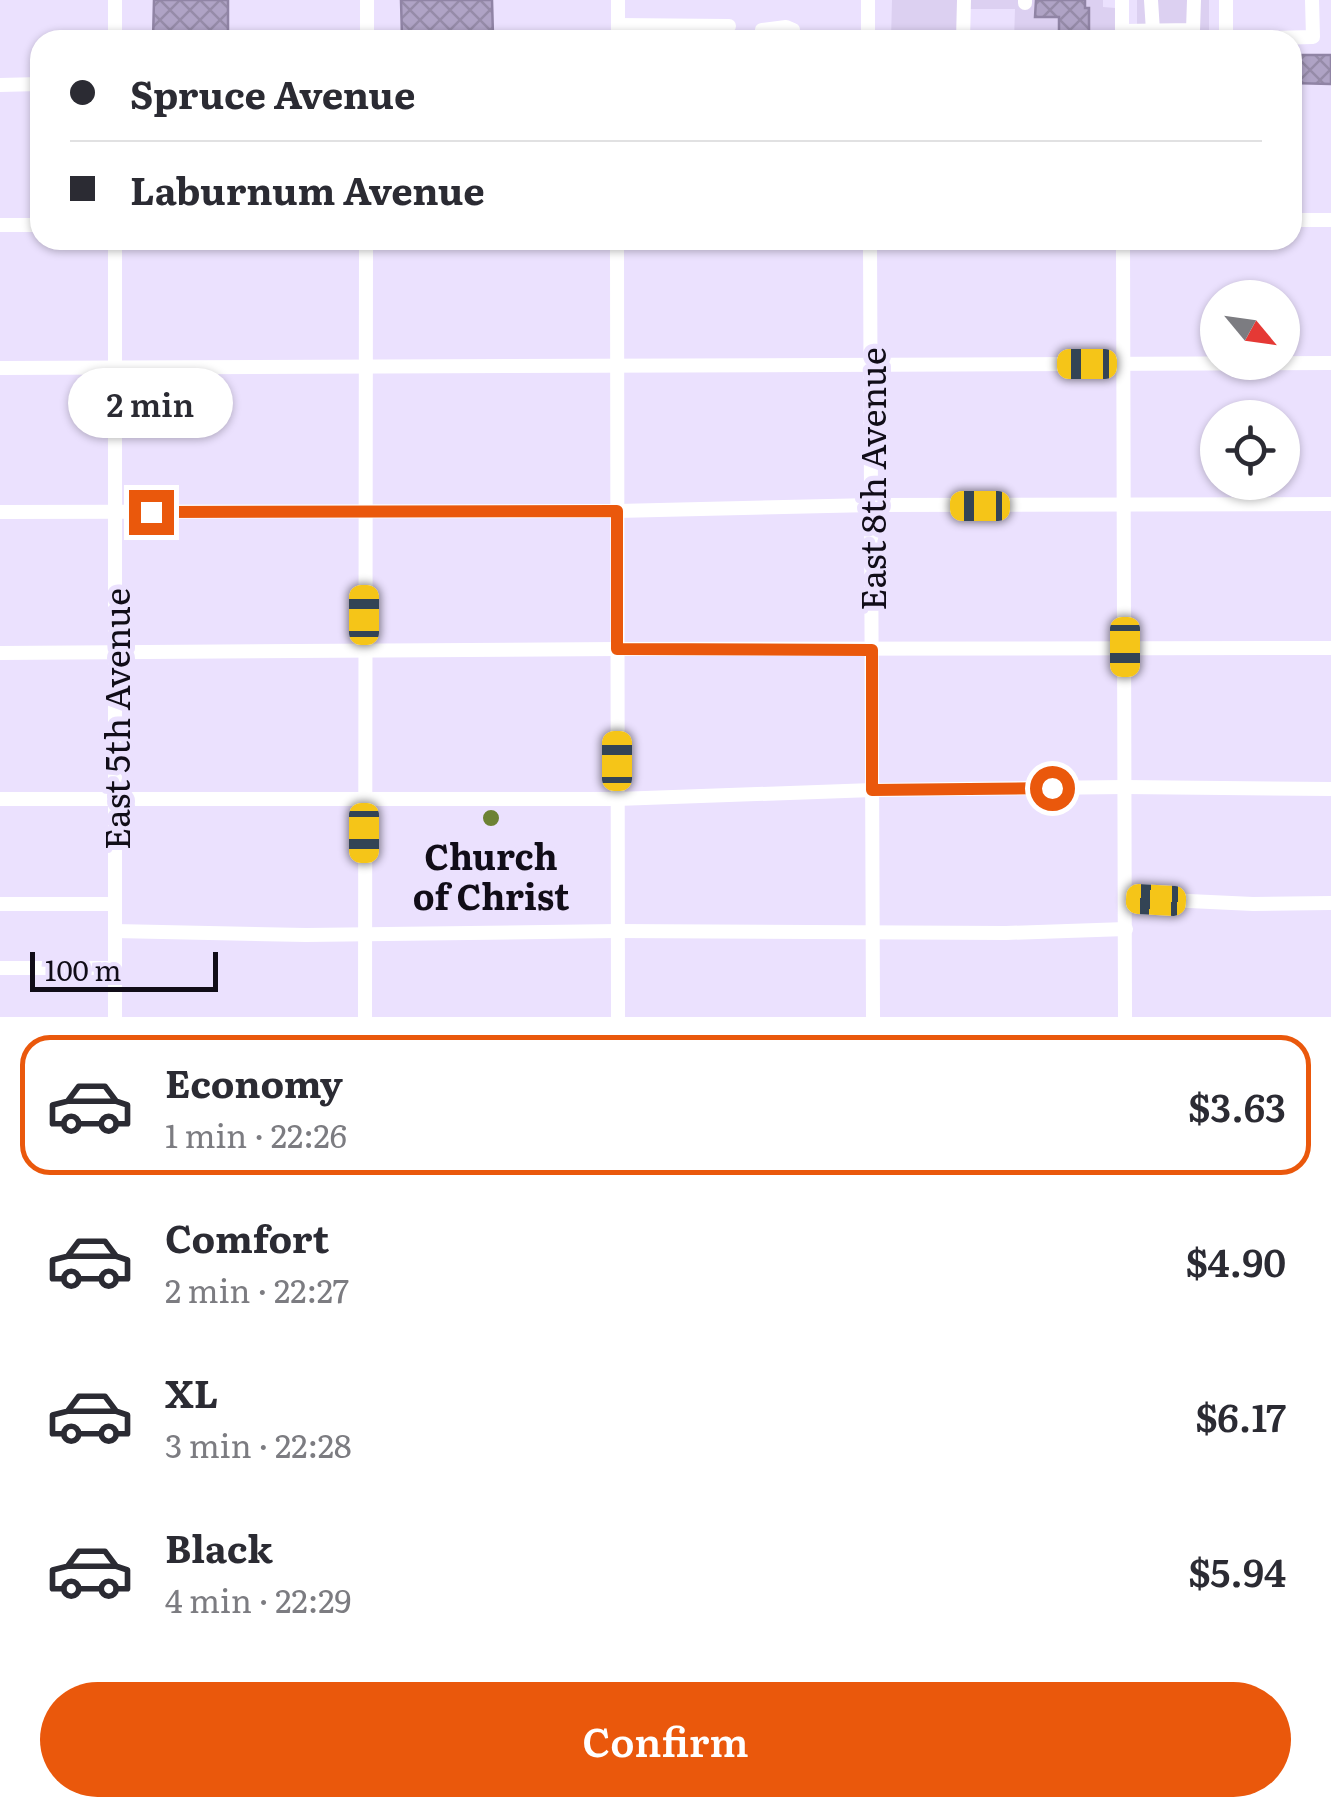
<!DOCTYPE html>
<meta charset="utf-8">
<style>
:root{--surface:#fff;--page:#f2f2f3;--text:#2b2b33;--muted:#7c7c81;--line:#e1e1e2;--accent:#ea580c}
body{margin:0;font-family:Literata,serif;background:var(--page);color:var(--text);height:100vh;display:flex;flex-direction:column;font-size:38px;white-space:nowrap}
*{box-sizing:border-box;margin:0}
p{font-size:32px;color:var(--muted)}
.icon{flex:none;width:55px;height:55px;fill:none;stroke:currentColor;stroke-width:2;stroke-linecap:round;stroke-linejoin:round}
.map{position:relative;height:1017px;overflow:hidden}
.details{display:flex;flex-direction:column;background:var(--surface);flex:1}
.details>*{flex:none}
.top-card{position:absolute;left:30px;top:30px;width:1272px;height:220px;border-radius:30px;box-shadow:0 2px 8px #0004;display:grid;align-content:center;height:220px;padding:0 40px;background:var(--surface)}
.needle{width:65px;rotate:119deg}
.fabs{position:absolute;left:1200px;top:280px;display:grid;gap:20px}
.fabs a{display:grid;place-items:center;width:100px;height:100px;border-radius:50%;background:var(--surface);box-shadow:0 2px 8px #0004;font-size:50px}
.scale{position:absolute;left:30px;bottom:25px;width:188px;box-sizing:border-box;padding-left:10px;border:5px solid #110d18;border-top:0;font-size:28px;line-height:35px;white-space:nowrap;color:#110d18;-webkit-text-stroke:8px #ebe1fe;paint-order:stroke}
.end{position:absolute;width:45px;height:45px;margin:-22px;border:12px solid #ea580c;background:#fff;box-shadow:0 0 0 5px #fff}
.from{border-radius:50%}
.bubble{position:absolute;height:70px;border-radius:35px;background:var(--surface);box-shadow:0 2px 8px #0004;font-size:32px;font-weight:600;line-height:70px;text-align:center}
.car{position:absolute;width:30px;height:60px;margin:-30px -15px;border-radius:12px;box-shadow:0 0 8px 2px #0007;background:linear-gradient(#f5c518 24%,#345 0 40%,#f5c518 0 76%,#345 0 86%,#f5c518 0)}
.top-card b{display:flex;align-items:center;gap:35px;height:95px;font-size:38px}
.top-card b+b{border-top:2px solid var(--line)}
.top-card i{width:25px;height:25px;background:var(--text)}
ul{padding:18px 0 0;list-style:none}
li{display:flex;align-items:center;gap:30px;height:140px;margin:0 20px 15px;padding:0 20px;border:5px solid transparent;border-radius:30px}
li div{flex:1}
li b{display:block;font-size:38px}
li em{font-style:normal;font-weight:600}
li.current{border-color:var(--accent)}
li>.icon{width:90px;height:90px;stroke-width:1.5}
.button{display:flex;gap:20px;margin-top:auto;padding:20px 40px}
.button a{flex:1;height:115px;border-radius:60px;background:var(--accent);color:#fff;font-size:40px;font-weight:600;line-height:115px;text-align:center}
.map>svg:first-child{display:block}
</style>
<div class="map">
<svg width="1331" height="1017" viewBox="0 0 1331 1017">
<defs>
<pattern id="building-cross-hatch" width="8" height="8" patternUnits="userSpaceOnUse" patternTransform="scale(2.5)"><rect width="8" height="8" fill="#afa3c5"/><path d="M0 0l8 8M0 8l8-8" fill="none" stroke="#968ba8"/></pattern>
</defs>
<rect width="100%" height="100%" fill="#ebe1fe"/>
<g fill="#dcd0f1">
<path d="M892 0H1103V7L1115 8V40H1014L1015 9H965L963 40H891Z"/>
<rect x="1137" y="0" width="72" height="40"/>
</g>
<g fill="url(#building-cross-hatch)" stroke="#9084a5" stroke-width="2.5">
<path d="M154 0H228V40H153Z"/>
<path d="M401 0H492L493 36 402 38Z"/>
<path d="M1036 0H1085V8H1089V40H1059V17H1035Z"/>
<path d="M1292 55H1331V84L1292 83Z"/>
</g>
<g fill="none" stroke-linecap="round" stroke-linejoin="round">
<g stroke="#fff" stroke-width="14">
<path d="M115 0V40"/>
<path d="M868 0V40"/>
<path d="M1122 0V39"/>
<path d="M1151 0 1153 31"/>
<path d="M1226 0V39L1313 37 1312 0"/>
<path d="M1025 3V0"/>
<path d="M618 25 729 26"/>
<path d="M1122 31 1193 30 1194 0"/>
<path d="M367 40V0"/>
<path d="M618 40V0"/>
<path d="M761 40 762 30 786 27 793 30V40"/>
<path d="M963 40 964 0"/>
<path d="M0 85 40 84"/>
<path d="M1292 220H1331"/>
<path d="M0 225H40"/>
<path d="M617 240 618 1017"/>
<path d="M870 240 873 1017"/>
<path d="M1123 240 1125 1017"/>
<path d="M0 368 1331 363"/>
<path d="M0 512 617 511 872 505 1331 504"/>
<path d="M0 653 617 649 1331 648"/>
<path d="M0 799H617L873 790 1124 787 1331 789"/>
<path d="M1125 898 1253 904 1331 903"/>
<path d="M0 904H115"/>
<path d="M115 931 306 935 617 931 1006 933 1126 929"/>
<path d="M0 968H115"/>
<path d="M115 1017V240"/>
<path d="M365 1017 366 240"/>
</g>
</g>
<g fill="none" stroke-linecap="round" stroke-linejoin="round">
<path stroke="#ea580c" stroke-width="12" d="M151 512 617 511V649L872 650V790L1052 788"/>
</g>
<circle fill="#6d8234" stroke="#ebe1fe" stroke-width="4" cx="491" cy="818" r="10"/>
<g text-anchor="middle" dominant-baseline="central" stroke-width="10" stroke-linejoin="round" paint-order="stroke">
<g font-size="35" fill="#110d18" stroke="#ebe1fe">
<text transform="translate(871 479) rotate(-90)">East 8th Avenue</text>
<text transform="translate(115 719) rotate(-90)">East 5th Avenue</text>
</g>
<g font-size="35" font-weight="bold" fill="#110d18" stroke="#ebe1fe">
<text x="491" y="855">Church<tspan x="491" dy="40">of Christ</tspan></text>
</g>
</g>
</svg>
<div class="fabs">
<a><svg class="needle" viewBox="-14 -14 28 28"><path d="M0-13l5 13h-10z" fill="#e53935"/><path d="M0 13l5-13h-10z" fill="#7c7c81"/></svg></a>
<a><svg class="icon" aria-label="locate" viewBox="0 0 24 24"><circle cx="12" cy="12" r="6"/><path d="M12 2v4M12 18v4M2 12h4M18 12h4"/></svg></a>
</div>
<div class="scale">100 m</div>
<i class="end from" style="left:1052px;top:788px"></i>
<i class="end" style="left:151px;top:512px"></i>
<div class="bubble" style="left:68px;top:368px;width:165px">2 min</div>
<i class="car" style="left:1087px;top:364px;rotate:270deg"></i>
<i class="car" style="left:980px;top:506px;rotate:270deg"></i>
<i class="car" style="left:364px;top:615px;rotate:0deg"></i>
<i class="car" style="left:1125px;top:647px;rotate:180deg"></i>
<i class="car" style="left:617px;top:761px;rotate:0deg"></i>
<i class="car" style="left:364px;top:833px;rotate:180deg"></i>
<i class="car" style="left:1156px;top:900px;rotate:273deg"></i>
<div class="top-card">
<b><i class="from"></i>Spruce Avenue</b>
<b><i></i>Laburnum Avenue</b>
</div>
</div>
<section class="details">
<ul>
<li class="current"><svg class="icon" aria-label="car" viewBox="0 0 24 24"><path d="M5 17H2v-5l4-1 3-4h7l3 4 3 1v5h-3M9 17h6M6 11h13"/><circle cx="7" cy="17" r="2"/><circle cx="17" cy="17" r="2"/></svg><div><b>Economy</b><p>1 min · 22:26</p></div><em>$3.63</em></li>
<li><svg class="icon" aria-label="car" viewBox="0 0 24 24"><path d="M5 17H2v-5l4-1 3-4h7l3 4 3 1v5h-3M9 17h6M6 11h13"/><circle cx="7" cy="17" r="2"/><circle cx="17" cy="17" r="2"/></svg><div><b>Comfort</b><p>2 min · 22:27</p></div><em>$4.90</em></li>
<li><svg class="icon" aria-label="car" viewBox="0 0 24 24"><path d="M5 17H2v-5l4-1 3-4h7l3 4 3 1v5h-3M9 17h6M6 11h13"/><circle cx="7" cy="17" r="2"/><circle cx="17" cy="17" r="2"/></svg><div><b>XL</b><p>3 min · 22:28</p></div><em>$6.17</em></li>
<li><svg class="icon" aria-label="car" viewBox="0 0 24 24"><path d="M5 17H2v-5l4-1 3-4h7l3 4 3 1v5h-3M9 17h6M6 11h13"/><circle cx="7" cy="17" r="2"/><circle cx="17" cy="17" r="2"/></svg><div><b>Black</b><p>4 min · 22:29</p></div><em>$5.94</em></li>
</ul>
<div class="button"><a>Confirm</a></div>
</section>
